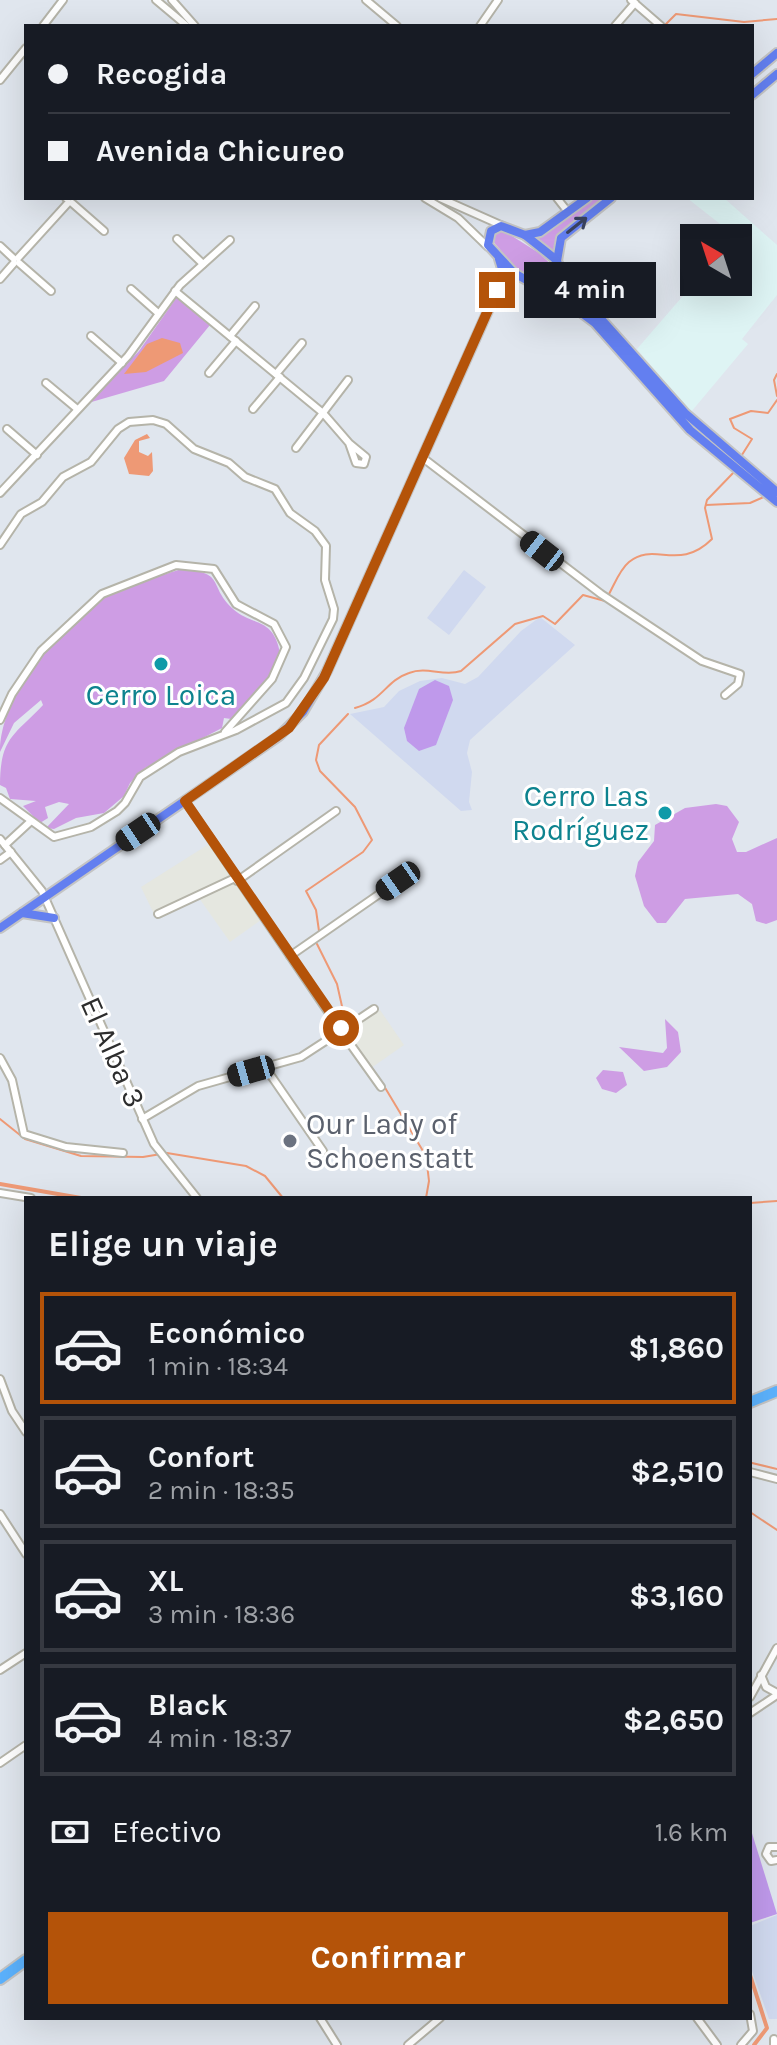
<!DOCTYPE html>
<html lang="es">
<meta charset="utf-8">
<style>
:root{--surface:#171b24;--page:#242831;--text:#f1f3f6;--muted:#9ea1a6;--line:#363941;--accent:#b45309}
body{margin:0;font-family:Karla,sans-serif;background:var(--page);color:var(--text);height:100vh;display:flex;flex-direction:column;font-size:30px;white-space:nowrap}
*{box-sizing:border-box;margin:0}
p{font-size:26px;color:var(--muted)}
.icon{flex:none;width:44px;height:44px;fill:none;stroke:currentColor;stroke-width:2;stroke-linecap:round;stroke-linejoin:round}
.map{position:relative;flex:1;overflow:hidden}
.sheet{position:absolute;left:24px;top:1196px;width:728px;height:824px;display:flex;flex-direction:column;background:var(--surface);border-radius:0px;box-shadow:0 8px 32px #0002}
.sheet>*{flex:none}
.top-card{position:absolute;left:24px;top:24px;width:730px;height:176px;border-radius:0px;box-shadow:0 8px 32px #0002;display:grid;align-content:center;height:176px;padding:0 24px;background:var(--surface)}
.needle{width:52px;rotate:321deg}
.buttons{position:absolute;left:680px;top:224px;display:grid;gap:16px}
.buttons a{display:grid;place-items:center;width:72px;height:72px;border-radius:0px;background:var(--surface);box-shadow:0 8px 32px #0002;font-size:40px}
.end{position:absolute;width:36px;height:36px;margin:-18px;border:10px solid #b45309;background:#fff;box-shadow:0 0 0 4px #fff}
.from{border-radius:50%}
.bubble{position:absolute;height:56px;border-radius:0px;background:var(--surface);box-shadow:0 8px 32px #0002;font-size:26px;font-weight:700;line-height:56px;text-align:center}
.car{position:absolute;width:24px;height:48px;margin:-24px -12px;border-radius:10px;box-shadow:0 0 6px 2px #0007;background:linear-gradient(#222 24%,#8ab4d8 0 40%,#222 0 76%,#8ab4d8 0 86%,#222 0)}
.top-card b{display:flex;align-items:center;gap:28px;height:76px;font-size:30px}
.top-card b+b{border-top:2px solid var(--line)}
.top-card i{width:20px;height:20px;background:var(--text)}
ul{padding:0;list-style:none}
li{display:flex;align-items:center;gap:24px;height:112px;margin:0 16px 12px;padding:0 8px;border:4px solid var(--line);border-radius:0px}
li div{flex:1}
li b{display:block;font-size:30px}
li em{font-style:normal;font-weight:700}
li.on{border-color:var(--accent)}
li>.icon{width:72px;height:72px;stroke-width:1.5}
h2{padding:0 24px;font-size:36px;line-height:96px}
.pay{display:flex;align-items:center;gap:20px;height:88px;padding:0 24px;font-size:30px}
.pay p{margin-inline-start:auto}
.primary-button{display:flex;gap:16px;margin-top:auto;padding:16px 24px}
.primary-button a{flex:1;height:92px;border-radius:0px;background:var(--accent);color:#fff;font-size:32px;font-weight:700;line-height:92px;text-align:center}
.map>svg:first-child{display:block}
</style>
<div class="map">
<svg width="777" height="2045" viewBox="0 0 777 2045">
<rect width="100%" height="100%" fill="#e0e6ee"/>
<g fill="#e5e7e0">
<path d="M209 844 231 877 154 914 141 887Z"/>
<path d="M235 882 261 920 230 942 199 898Z"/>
<path d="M380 1010 404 1045 371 1068 347 1032Z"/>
</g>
<g fill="#d0d9ef">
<path d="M464 570 486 587 449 635 427 618Z"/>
<path d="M540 617 575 645 470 740 467 753 472 772 469 802 472 810 461 811 350 714 384 707 399 691 420 681 442 678 465 684 478 677 521 631Z"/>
<path d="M777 1915V2019H769L750 1965V1926Z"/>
</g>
<path fill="#def4f4" d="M687 198H724L777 245V295L742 339 748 344 691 412 637 349 695 282H738V238Z"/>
<g fill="#ce9de4">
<path d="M592 198H607L558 237 553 253 532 237 554 228Z"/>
<path d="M504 231 539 253 558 271 557 282 543 286 514 266 492 240 495 233Z"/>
<path d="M177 297 210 325 164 381 88 403 139 351Z"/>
<path d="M181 569C226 572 208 585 232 608 252 627 273 616 280 653L269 676 231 719 224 718 222 728 145 768 130 783 124 796 104 813 76 818 54 829 46 828 69 804 59 802 45 807 48 818 40 823 23 806 36 801 10 799 6 788 0 785C0 737 15 735 43 705L41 700 14 723 0 752C0 697 55 631 99 600 121 585 156 578 181 569Z"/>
<path d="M716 804 727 806 739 822 732 839 737 852H746L777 838V920L766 924 756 921 752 904 738 894 685 899 666 923H657L644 906 635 876 638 862 654 841 655 825 685 808Z"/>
<path d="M665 1019 678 1032 681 1052 667 1067 644 1071 619 1047 663 1053 667 1048Z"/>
<path d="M603 1070 623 1072 627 1085 616 1093 602 1089 596 1078Z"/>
</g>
<g fill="#bf99eb">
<path d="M435 680 449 686 453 700 436 745 419 751 407 741 404 728 419 689Z"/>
<path d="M751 1830 777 1914 750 1923V1831Z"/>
</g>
<g fill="#ee9975">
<path d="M162 338 180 343 183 353 146 372 124 374 147 344Z"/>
<path d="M147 434 150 438 139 441V452L148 456 152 452 153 471 149 476 129 474 124 458 135 440Z"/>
</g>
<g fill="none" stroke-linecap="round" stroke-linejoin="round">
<g stroke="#ee9975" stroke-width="2">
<path d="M665 25 676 14 744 22 777 19"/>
<path d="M777 374 774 380 777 396"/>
<path d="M740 458 752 439 734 428 730 419 751 411 768 413 777 400"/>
<path d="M706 505 750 503 766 496"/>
<path d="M355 708C384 700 385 681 409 673 427 666 444 677 461 671L515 624 543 616 555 624 583 595 605 601C613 589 618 571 629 562 654 541 679 572 712 539L705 508 707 500 735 471"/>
<path d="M319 931 316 910 306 891 363 852 372 840 355 807 320 771 316 760 319 745 348 714"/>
<path d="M317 944 337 984 346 1024"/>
<path d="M384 1086 426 1156 429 1181 426 1198"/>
<path d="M0 1119 25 1139 81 1156 143 1157 167 1153 246 1166 265 1176 283 1198"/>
<path d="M736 1198H743"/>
<path d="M750 1203 777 1201"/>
<path d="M752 1463 777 1469"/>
<path d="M750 1512 777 1530"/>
</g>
<g stroke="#ee9975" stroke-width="4">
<path d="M0 1184 81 1198"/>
<path d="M750 1975 767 2028 754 2045"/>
</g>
<g stroke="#b5b4a9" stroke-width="10">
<g id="minor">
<path d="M156 0 187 26"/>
<path d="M172 0 195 26"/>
<path d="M366 0 397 26"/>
<path d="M631 0 661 26"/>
<path d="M43 26 63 0"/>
<path d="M480 26 498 0"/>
<path d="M615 26 635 3"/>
<path d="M0 80 26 48"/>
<path d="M66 198 68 199"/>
<path d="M425 198 458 218 488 247"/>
<path d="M440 198 503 226"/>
<path d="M557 198 568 212"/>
<path d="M72 203 104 231"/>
<path d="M177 239 203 264"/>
<path d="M0 246 14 259"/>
<path d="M18 258 68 203"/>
<path d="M19 263 51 291"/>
<path d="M0 279 14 263"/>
<path d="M131 289 158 313"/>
<path d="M175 291 323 413 349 443 356 463 364 464 366 457 349 443"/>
<path d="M91 336 122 363"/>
<path d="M230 336 255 306"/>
<path d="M209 373 236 341"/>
<path d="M276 374 302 343"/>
<path d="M46 383 76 408"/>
<path d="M253 409 280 377"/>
<path d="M7 429 37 455"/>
<path d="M296 448 348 380"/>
<path d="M423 458 601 594 702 661 740 674 738 684 725 695"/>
<path d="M0 493 128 356 180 285 230 240"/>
<path d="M0 545 21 514 42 502 63 477 91 462 118 429 129 422 153 420 166 424 194 449 229 463 245 477 275 489 290 513 315 531 326 546 325 580 334 609 333 619 304 678 286 703 236 730 179 752 140 777 125 803 117 811 91 827 54 837 0 798"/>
<path d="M0 720 12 694 41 651 102 594 176 565 214 569 236 604 274 624 286 647 272 679 225 732"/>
<path d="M0 839 42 891 154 1144 197 1198"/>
<path d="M5 845 31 821"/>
<path d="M0 860 11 852"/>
<path d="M237 881 336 811"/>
<path d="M158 914 235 878"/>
<path d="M290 956 398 881"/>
<path d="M374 1009 341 1031 381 1087"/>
<path d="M0 1058 12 1080 24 1134 66 1147 123 1153"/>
<path d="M265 1067 323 1151"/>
<path d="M142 1119 198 1086 301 1057 341 1031 185 801"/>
<path d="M0 1193 31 1198"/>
<path d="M0 1379 12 1411 26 1432"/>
<path d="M750 1472 777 1479"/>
<path d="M0 1514 26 1554"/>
<path d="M0 1670 26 1653"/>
<path d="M761 1675 766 1687 777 1693"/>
<path d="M750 1697 777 1648"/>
<path d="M750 1713 777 1695"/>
<path d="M0 1763 26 1745"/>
<path d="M777 1847H769L766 1854 771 1861 777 1860"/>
<path d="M320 2018 337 2045"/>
<path d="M697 2018 717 2045"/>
<path d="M774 2039V2045"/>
<path d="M408 2045 440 2018"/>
<path d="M741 2045 753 2031 750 2014"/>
</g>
</g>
<g stroke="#c4c4c4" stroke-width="12">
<g id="major">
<path d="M752 74 777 53"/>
<path d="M752 95 777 74"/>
<path d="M525 235 540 232 587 198"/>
<path d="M557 261 561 238 611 198"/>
<path d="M547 292 560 286 564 272"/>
<path d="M777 492 685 413 585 301 554 258 525 235 501 226 491 231 488 245 514 273 571 305 595 323 690 430 777 502"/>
<path d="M22 913 54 918"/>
<path d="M0 928 279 736 303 712 327 671 499 286 503 272 499 259"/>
</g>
</g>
<g stroke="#c4c4c4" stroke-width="14">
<g id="highway">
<path d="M750 1402 777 1391"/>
<path d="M0 1979 26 1960"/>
</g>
</g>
<use href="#minor" stroke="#fff" stroke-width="6"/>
<use href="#major" stroke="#637ff0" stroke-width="8"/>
<use href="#highway" stroke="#5cb2fd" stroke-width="10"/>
</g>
<defs><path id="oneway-shaft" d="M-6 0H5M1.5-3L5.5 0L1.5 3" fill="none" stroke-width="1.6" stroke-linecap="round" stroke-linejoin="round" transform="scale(2)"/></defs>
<use stroke="#3a425e" href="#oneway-shaft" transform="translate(577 225) rotate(-38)"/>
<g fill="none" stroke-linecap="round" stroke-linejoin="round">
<path stroke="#b45309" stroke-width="10" d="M341 1028 185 801 289 728 324 678 497 290"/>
</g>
<g fill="#0f9aa8" stroke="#fff" stroke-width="3">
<circle cx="161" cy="664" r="8"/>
<circle cx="665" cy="813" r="8"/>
</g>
<circle fill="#6b7280" stroke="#fff" stroke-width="3" cx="290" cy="1141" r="8"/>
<g text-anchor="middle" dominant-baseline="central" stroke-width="6" stroke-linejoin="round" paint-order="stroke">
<g font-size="30" fill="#0d838f" stroke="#fff">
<text x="161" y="695">Cerro Loica</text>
<text x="649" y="796" text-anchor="end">Cerro Las<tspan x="649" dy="34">Rodríguez</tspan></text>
</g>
<g font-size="30" fill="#2d2d2d" stroke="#fff">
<text transform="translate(113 1052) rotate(66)">El Alba 3</text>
</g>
<g font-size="30" fill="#5b616d" stroke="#fff" text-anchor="start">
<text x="306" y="1124">Our Lady of<tspan x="306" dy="34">Schoenstatt</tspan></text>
</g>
</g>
</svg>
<div class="buttons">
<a><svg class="needle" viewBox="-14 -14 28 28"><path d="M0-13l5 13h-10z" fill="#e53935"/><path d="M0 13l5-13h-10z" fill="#9ea1a6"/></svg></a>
</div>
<i class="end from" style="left:341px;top:1028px"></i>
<i class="end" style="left:497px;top:290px"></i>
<div class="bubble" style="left:524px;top:262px;width:132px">4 min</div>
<i class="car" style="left:542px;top:551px;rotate:308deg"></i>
<i class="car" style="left:138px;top:832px;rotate:236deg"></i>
<i class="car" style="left:398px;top:881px;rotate:235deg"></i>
<i class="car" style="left:251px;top:1071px;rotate:254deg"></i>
<div class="top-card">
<b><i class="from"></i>Recogida</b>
<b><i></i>Avenida Chicureo</b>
</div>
<section class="sheet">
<h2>Elige un viaje</h2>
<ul>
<li class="on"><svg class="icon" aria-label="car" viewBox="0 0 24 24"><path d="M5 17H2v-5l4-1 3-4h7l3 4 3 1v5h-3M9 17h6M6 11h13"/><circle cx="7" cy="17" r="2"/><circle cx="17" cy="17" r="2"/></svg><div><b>Económico</b><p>1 min · 18:34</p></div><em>$1,860</em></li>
<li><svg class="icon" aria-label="car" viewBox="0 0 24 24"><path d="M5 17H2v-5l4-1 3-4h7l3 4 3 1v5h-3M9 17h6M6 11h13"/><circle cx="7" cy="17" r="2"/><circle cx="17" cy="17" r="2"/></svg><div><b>Confort</b><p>2 min · 18:35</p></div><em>$2,510</em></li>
<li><svg class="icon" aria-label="car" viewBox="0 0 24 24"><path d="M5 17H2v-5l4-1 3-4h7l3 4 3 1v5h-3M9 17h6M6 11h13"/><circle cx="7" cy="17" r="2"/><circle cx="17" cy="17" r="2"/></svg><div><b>XL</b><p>3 min · 18:36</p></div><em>$3,160</em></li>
<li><svg class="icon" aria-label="car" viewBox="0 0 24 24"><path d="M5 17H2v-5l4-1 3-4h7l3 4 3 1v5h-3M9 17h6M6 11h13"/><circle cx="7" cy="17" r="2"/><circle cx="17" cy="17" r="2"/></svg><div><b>Black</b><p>4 min · 18:37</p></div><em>$2,650</em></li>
</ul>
<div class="pay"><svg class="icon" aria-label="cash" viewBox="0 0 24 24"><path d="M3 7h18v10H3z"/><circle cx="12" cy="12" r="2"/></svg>Efectivo<p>1.6 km</p></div>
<div class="primary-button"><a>Confirmar</a></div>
</section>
</div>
